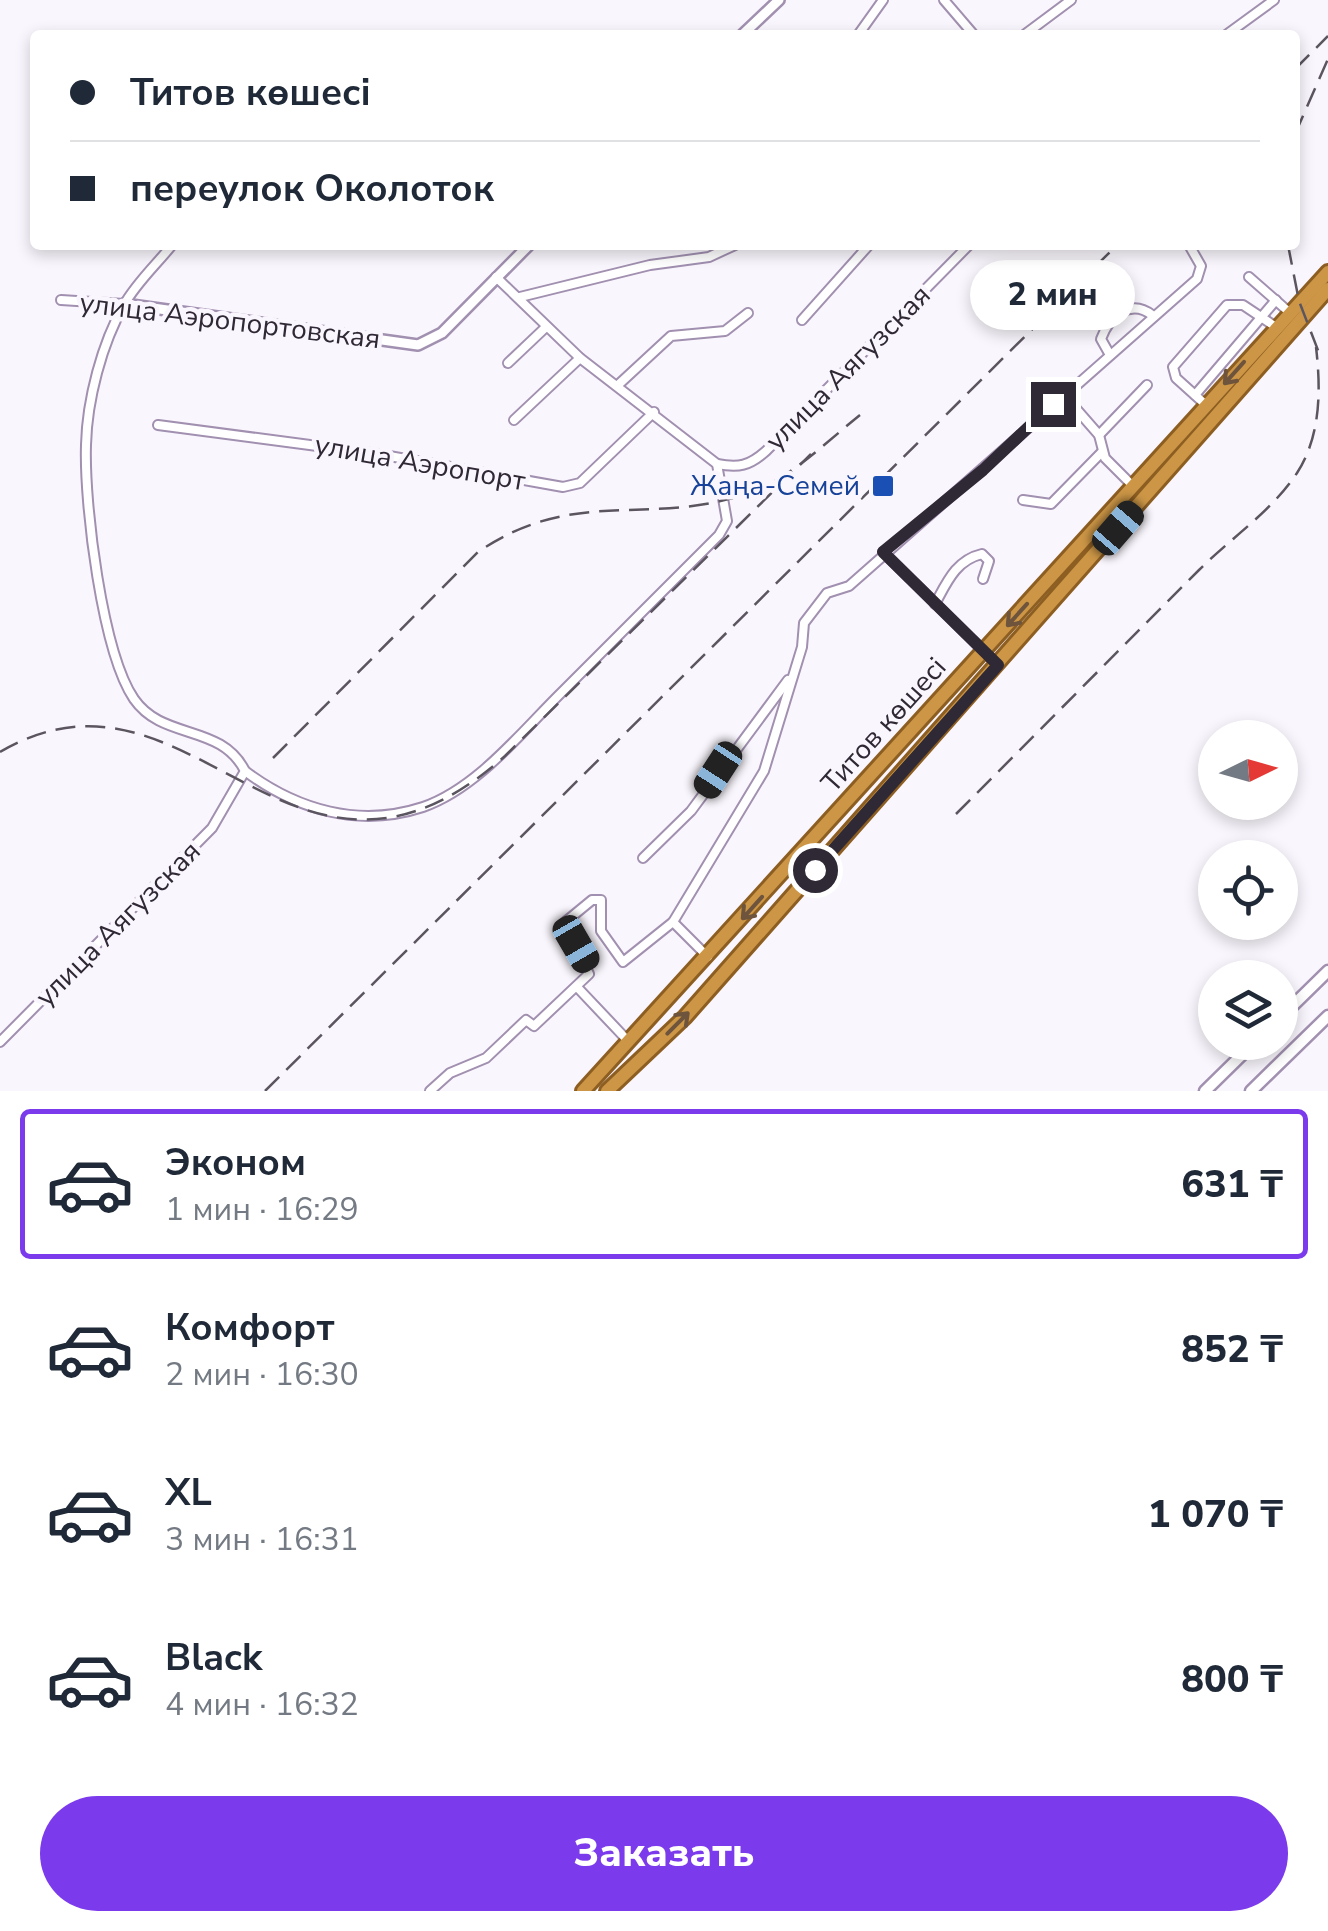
<!DOCTYPE html>
<html lang="ru">
<meta charset="utf-8">
<style>
:root{--surface:#fff;--page:#f6f6f7;--text:#1f2937;--muted:#747a83;--line:#e0e1e3;--accent:#7c3aed}
body{margin:0;font-family:"Nunito Sans",sans-serif;background:var(--page);color:var(--text);height:100vh;display:flex;flex-direction:column;font-size:38px;white-space:nowrap}
*{box-sizing:border-box;margin:0}
p{font-size:32px;color:var(--muted)}
.icon{flex:none;width:55px;height:55px;fill:none;stroke:currentColor;stroke-width:2;stroke-linecap:round;stroke-linejoin:round}
.map{position:relative;height:1091px;overflow:hidden}
.details{display:flex;flex-direction:column;background:var(--surface);flex:1}
.details>*{flex:none}
.banner{position:absolute;left:30px;top:30px;width:1270px;height:220px;border-radius:10px;box-shadow:0 5px 15px #0003;display:grid;align-content:center;height:220px;padding:0 40px;background:var(--surface)}
.needle{width:65px;rotate:85deg}
.tools{position:absolute;left:1198px;top:720px;display:grid;gap:20px}
.tools a{display:grid;place-items:center;width:100px;height:100px;border-radius:50%;background:var(--surface);box-shadow:0 5px 15px #0003;font-size:50px}
.end{position:absolute;width:45px;height:45px;margin:-22px;border:12px solid #2f2835;background:#fff;box-shadow:0 0 0 5px #fff}
.from{border-radius:50%}
.bubble{position:absolute;height:70px;border-radius:35px;background:var(--surface);box-shadow:0 5px 15px #0003;font-size:32px;font-weight:800;line-height:70px;text-align:center}
.car{position:absolute;width:30px;height:60px;margin:-30px -15px;border-radius:12px;box-shadow:0 0 8px 2px #0007;background:linear-gradient(#222 24%,#8ab4d8 0 40%,#222 0 76%,#8ab4d8 0 86%,#222 0)}
.banner b{display:flex;align-items:center;gap:35px;height:95px;font-size:38px}
.banner b+b{border-top:2px solid var(--line)}
.banner i{width:25px;height:25px;background:var(--text)}
ul{padding:18px 0 0;list-style:none}
li{display:flex;align-items:center;gap:30px;height:150px;margin:0 20px 15px;padding:0 20px;border:5px solid transparent;border-radius:10px}
li div{flex:1}
li b{display:block;font-size:38px}
li em{font-style:normal;font-weight:800}
li.current{border-color:var(--accent)}
li>.icon{width:90px;height:90px;stroke-width:1.5}
.cta{display:flex;gap:20px;margin-top:auto;padding:20px 40px}
.cta a{flex:1;height:115px;border-radius:60px;background:var(--accent);color:#fff;font-size:40px;font-weight:800;line-height:115px;text-align:center}
.map>svg:first-child{display:block}
</style>
<div class="map">
<svg width="1328" height="1091" viewBox="0 0 1328 1091">
<rect width="100%" height="100%" fill="#faf6fd"/>
<g fill="none" stroke-linecap="round" stroke-linejoin="round">
<g stroke="#a190b0" stroke-width="12">
<g id="minor">
<path d="M944 0 974 35"/>
<path d="M858 35 883 0"/>
<path d="M1024 35 1071 0"/>
<path d="M1226 35 1274 0"/>
<path d="M1249 277 1289 312"/>
<path d="M520 297 650 265 709 257 735 245"/>
<path d="M61 300 124 304"/>
<path d="M802 320 869 245"/>
<path d="M1110 355 1101 339C1109 317 1130 298 1152 315"/>
<path d="M508 363 546 327"/>
<path d="M618 385 671 336 725 331 748 313"/>
<path d="M1064 395 1099 435 1105 458 1133 486"/>
<path d="M1195 395 1276 300"/>
<path d="M1206 405 1176 378 1173 367 1227 305H1243L1276 327"/>
<path d="M514 420 580 358"/>
<path d="M158 425 378 454 563 487 580 483 654 412"/>
<path d="M1099 435 1147 385"/>
<path d="M717 464C739 468 749 466 766 451L969 245"/>
<path d="M1023 500 1051 504 1102 452"/>
<path d="M883 552 998 665"/>
<path d="M935 604C947 582 956 560 982 554L989 561 983 579"/>
<path d="M245 771C297 810 359 828 423 807 478 788 523 730 563 691 615 639 667 587 719 535L727 521 717 464 580 358 496 277"/>
<path d="M643 858 691 811 788 680"/>
<path d="M673 922 708 957"/>
<path d="M577 987 629 1042"/>
<path d="M0 1042 212 828 245 771C221 723 163 741 134 699 102 652 84 503 86 445 87 400 102 343 124 305 136 283 157 264 172 245"/>
<path d="M430 1091 450 1073 486 1058 526 1020 534 1026 589 974 564 923 592 900H601V931L623 962 673 922 764 771 802 647 804 623 827 593 849 586 1197 279 1201 266 1189 245"/>
</g>
</g>
<g stroke="#a190b0" stroke-width="14">
<g id="tertiary">
<path d="M742 35 779 0"/>
<path d="M124 304 418 345 442 333 529 245"/>
</g>
</g>
<g stroke="#a190b0" stroke-width="15">
<g id="secondary">
<path d="M1280 1018 1328 971"/>
<path d="M1205 1091 1255 1042"/>
<path d="M1251 1091 1328 1016"/>
</g>
</g>
<g stroke="#8d5e22" stroke-width="18">
<g id="trunk">
<path d="M583 1091 1328 272"/>
<path d="M607 1091 685 1017 1328 289"/>
</g>
</g>
<use href="#minor" stroke="#fff" stroke-width="8"/>
<use href="#tertiary" stroke="#fff" stroke-width="9"/>
<use href="#secondary" stroke="#fff" stroke-width="10"/>
<use href="#trunk" stroke="#cc9646" stroke-width="12"/>
<g stroke="#5b5560" stroke-width="2.5" stroke-dasharray="20 10" stroke-linecap="butt">
<path d="M1295 69 1328 36"/>
<path d="M1295 134 1328 59"/>
<path d="M1288 245 1299 301 1321 358"/>
<path d="M0 752C193 639 291 946 505 756L811 454"/>
<path d="M273 758 478 552C575 486 647 527 746 494 789 480 825 443 860 415"/>
<path d="M956 814C1037 733 1118 651 1199 570 1232 537 1271 512 1297 473 1321 436 1321 389 1316 347"/>
<path d="M265 1091 1117 245"/>
</g>
</g>
<defs><path id="oneway-shaft" d="M-6 0H5M1.5-3L5.5 0L1.5 3" fill="none" stroke-width="1.6" stroke-linecap="round" stroke-linejoin="round" transform="scale(2.5)"/></defs>
<g stroke="#6e543c">
<use href="#oneway-shaft" transform="translate(1234 373) rotate(132)"/>
<use href="#oneway-shaft" transform="translate(1017 615) rotate(132)"/>
<use href="#oneway-shaft" transform="translate(752 908) rotate(132)"/>
<use href="#oneway-shaft" transform="translate(678 1023) rotate(-45)"/>
</g>
<g fill="none" stroke-linecap="round" stroke-linejoin="round">
<path stroke="#2f2835" stroke-width="12" d="M815 870 998 665 883 552 983 470 1053 404"/>
</g>
<rect fill="#1a4fb4" stroke="#faf6fd" stroke-width="4" x="871" y="474" width="24" height="24" rx="5"/>
<g text-anchor="middle" dominant-baseline="central" stroke-width="9" stroke-linejoin="round" paint-order="stroke">
<g font-size="28" fill="#2f2835" stroke="#faf6fd">
<text transform="translate(230 321) rotate(7)">улица Аэропортовская</text>
<text transform="translate(848 368) rotate(-45)">улица Аягузская</text>
<text transform="translate(420 463) rotate(10)">улица Аэропорт</text>
<text transform="translate(884 725) rotate(-48)">Титов көшесі</text>
<text transform="translate(118 924) rotate(-45)">улица Аягузская</text>
</g>
<g font-size="28" fill="#164399" stroke="#faf6fd" text-anchor="end">
<text x="860" y="486">Жаңа-Семей</text>
</g>
</g>
</svg>
<div class="tools">
<a><svg class="needle" viewBox="-14 -14 28 28"><path d="M0-13l5 13h-10z" fill="#e53935"/><path d="M0 13l5-13h-10z" fill="#747a83"/></svg></a>
<a><svg class="icon" aria-label="locate" viewBox="0 0 24 24"><circle cx="12" cy="12" r="6"/><path d="M12 2v4M12 18v4M2 12h4M18 12h4"/></svg></a>
<a><svg class="icon" aria-label="layers" viewBox="0 0 24 24"><path d="M12 4l9 5-9 5-9-5zM3 14l9 5 9-5"/></svg></a>
</div>
<i class="end from" style="left:815px;top:870px"></i>
<i class="end" style="left:1053px;top:404px"></i>
<div class="bubble" style="left:970px;top:260px;width:165px">2 мин</div>
<i class="car" style="left:1118px;top:528px;rotate:41deg"></i>
<i class="car" style="left:718px;top:770px;rotate:213deg"></i>
<i class="car" style="left:576px;top:944px;rotate:150deg"></i>
<div class="banner">
<b><i class="from"></i>Титов көшесі</b>
<b><i></i>переулок Околоток</b>
</div>
</div>
<section class="details">
<ul>
<li class="current"><svg class="icon" aria-label="car" viewBox="0 0 24 24"><path d="M5 17H2v-5l4-1 3-4h7l3 4 3 1v5h-3M9 17h6M6 11h13"/><circle cx="7" cy="17" r="2"/><circle cx="17" cy="17" r="2"/></svg><div><b>Эконом</b><p>1 мин · 16:29</p></div><em>631 ₸</em></li>
<li><svg class="icon" aria-label="car" viewBox="0 0 24 24"><path d="M5 17H2v-5l4-1 3-4h7l3 4 3 1v5h-3M9 17h6M6 11h13"/><circle cx="7" cy="17" r="2"/><circle cx="17" cy="17" r="2"/></svg><div><b>Комфорт</b><p>2 мин · 16:30</p></div><em>852 ₸</em></li>
<li><svg class="icon" aria-label="car" viewBox="0 0 24 24"><path d="M5 17H2v-5l4-1 3-4h7l3 4 3 1v5h-3M9 17h6M6 11h13"/><circle cx="7" cy="17" r="2"/><circle cx="17" cy="17" r="2"/></svg><div><b>XL</b><p>3 мин · 16:31</p></div><em>1 070 ₸</em></li>
<li><svg class="icon" aria-label="car" viewBox="0 0 24 24"><path d="M5 17H2v-5l4-1 3-4h7l3 4 3 1v5h-3M9 17h6M6 11h13"/><circle cx="7" cy="17" r="2"/><circle cx="17" cy="17" r="2"/></svg><div><b>Black</b><p>4 мин · 16:32</p></div><em>800 ₸</em></li>
</ul>
<div class="cta"><a>Заказать</a></div>
</section>
